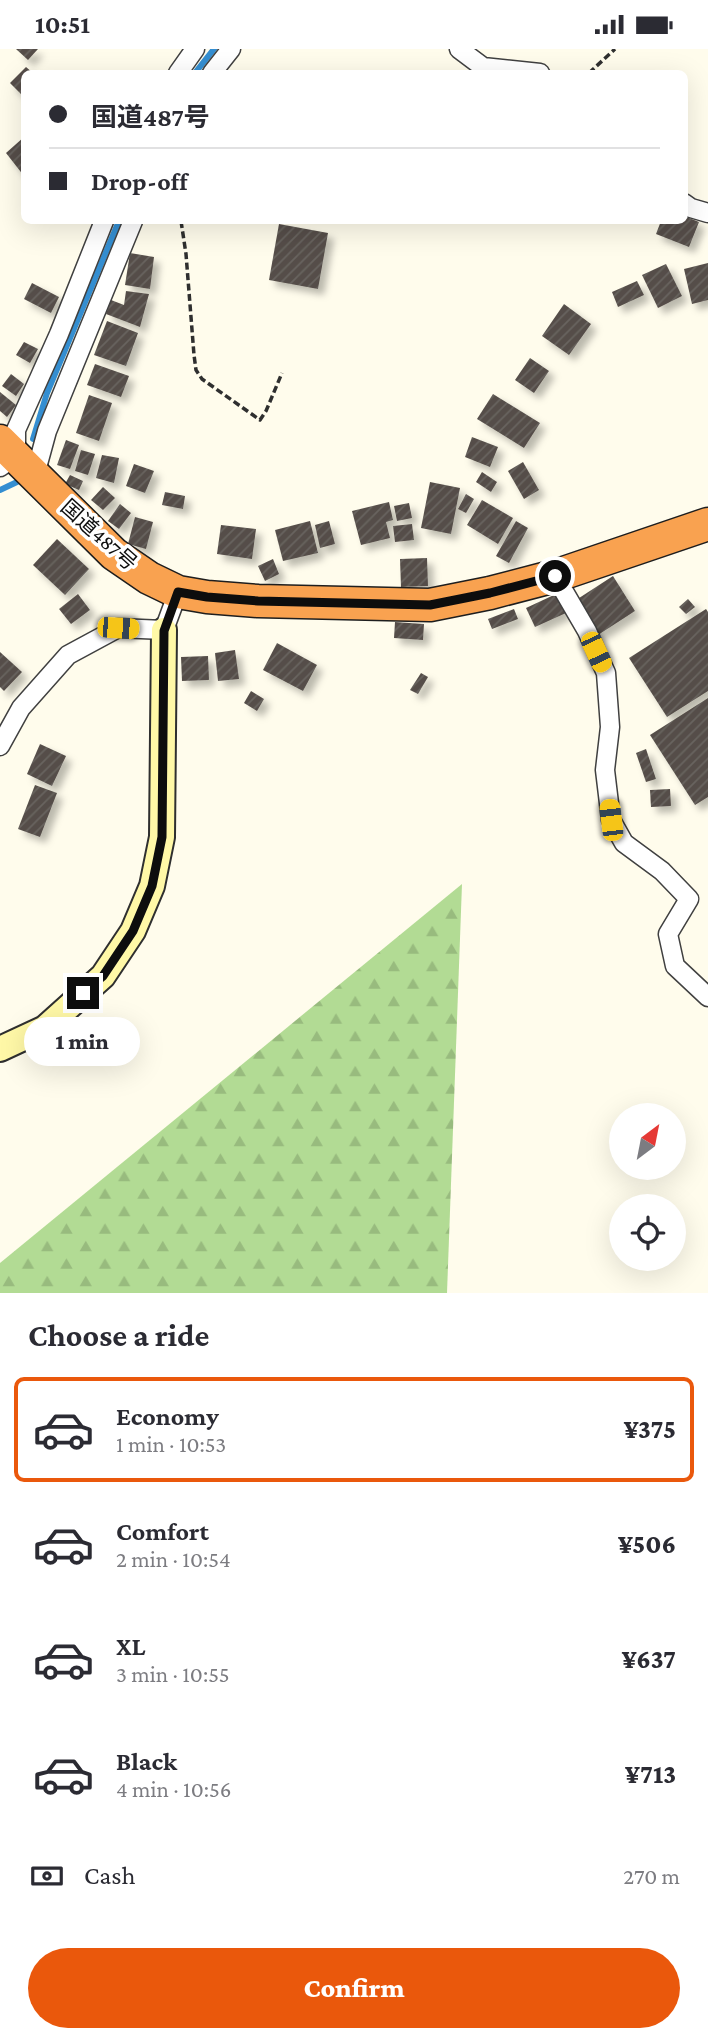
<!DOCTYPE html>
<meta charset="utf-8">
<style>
:root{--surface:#fff;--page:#f2f2f3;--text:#2b2b33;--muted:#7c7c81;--line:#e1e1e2;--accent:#ea580c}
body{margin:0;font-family:"Crimson Pro","Noto Sans JP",serif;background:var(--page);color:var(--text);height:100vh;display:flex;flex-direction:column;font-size:26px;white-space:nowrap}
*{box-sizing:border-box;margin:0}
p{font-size:23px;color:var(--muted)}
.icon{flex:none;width:38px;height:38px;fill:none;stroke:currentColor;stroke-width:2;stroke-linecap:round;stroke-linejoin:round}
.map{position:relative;height:1244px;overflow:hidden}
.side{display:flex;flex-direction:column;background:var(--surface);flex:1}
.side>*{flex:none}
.guide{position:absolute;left:21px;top:21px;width:667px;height:154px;border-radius:10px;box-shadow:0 7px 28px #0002;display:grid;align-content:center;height:154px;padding:0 28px;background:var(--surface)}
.needle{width:46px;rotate:32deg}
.controls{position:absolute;left:609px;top:1054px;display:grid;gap:14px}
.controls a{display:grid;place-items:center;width:77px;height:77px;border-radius:50%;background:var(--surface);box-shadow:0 7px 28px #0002;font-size:35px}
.end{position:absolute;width:32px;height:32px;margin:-16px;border:9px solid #0d0d0d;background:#fff;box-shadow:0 0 0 4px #fff}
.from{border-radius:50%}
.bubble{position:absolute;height:49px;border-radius:24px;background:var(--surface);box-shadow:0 7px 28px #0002;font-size:23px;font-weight:800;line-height:49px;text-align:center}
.car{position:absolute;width:21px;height:42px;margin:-21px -10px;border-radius:9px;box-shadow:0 0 5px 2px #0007;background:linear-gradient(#f5c518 24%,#345 0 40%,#f5c518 0 76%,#345 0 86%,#f5c518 0)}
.guide b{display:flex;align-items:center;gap:24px;height:66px;font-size:26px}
.guide b+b{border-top:2px solid var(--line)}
.guide i{width:18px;height:18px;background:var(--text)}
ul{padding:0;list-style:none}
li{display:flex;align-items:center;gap:21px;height:105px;margin:0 14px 10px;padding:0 14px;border:4px solid transparent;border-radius:10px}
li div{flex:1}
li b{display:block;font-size:26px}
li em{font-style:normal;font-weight:800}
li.current{border-color:var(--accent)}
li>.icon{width:63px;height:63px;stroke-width:1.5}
h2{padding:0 28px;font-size:32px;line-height:84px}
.pay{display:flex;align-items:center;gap:18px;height:77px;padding:0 28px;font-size:26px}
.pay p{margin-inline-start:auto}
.primary-button{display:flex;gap:14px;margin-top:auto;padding:14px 28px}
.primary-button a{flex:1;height:80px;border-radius:42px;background:var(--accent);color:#fff;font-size:28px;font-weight:800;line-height:80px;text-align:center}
.status{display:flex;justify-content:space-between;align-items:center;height:49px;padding:0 35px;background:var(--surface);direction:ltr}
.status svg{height:19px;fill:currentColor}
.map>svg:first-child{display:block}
</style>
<div class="status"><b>10:51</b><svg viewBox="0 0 49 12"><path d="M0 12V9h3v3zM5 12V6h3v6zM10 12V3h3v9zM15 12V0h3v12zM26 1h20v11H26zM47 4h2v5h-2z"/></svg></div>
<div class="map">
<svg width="708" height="1244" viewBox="0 0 708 1244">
<defs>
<pattern id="forest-firs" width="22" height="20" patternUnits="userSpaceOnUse" patternTransform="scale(1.75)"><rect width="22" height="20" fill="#b2db94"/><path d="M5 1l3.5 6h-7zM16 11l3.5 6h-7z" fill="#98bb7e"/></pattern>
<pattern id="building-hatch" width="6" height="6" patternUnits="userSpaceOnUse" patternTransform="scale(1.75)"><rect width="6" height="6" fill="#554e49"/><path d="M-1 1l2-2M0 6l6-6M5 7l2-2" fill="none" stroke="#68635f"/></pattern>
<filter id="shadow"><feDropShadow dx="6" dy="6" stdDeviation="3.5" flood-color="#0004"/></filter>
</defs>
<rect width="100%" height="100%" fill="#fffcec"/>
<path fill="url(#forest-firs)" d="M462 835 447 1244H0V1214Z"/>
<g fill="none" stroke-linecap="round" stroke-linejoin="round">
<g stroke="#348ed1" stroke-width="6">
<path d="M195 24 214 0"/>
<path d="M33 390 47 344 119 172"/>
<path d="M0 441 17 433"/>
</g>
</g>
<g fill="url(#building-hatch)" filter="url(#shadow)">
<path d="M16 0H38L28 11Z"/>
<path d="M26 18 33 24H24V48L10 34Z"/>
<path d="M24 88V127L6 104Z"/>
<path d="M684 167 699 173 689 198 656 185 661 172H684Z"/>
<path d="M279 175 328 184 318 240 269 231Z"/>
<path d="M130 204 154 208 150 240 125 236Z"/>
<path d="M708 214V251L692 255 684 220Z"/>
<path d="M666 215 682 247 658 259 642 226Z"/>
<path d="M637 232 644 246 618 258 612 243Z"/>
<path d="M32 234 59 248 51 264 24 250Z"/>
<path d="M126 242 149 245 140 278 106 265 111 251 124 256Z"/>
<path d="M564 255 591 275 569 306 542 287Z"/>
<path d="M107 272 138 284 126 317 94 306Z"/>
<path d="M24 293 38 300 30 314 16 306Z"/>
<path d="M530 309 549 322 534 344 515 331Z"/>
<path d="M95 315 129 327 121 348 87 336Z"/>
<path d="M11 325 24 335 16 347 2 337Z"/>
<path d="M0 343 16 356 7 368 0 362Z"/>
<path d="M493 345 540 374 524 399 477 370Z"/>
<path d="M89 346 112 354 99 392 76 384Z"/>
<path d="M472 388 498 398 490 418 465 408Z"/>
<path d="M66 391 79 396 70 420 57 416Z"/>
<path d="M81 401 95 405 88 426 75 422Z"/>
<path d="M102 406 119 409 114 434 96 429Z"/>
<path d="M523 413 539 441 524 450 508 422Z"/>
<path d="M134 415 154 422 145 444 126 437Z"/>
<path d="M482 423 497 433 491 443 476 433Z"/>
<path d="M70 426 83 432 79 441 65 435Z"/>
<path d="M430 433 460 439 451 485 421 479Z"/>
<path d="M103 438 115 449 103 461 91 451Z"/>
<path d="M165 443 185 447 183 460 162 456Z"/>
<path d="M466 445 474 450 466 464 458 460Z"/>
<path d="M482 451 513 469 498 495 467 476Z"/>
<path d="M389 453 393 471 386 473 390 489 361 496 352 462Z"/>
<path d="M409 454 412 469 397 472 394 457Z"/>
<path d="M120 455 131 464 119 480 108 472Z"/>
<path d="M135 468 153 473 146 500 128 495Z"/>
<path d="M310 472 318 504 283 512 275 481Z"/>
<path d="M329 472 335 495 320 499 315 476Z"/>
<path d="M516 472 528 479 509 514 496 507Z"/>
<path d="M412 475 414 491 395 493 393 477Z"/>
<path d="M221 476 256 480 252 510 217 505Z"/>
<path d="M57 490 89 520 65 546 33 516Z"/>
<path d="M427 509 428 537 401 538 400 510Z"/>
<path d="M273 510 279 525 265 532 258 517Z"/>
<path d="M613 527 635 562 598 586 576 551Z"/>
<path d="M78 545 90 561 71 575 59 560Z"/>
<path d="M556 545 566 564 535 578 526 559Z"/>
<path d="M688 550 695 558 686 565 679 558Z"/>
<path d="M514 560 518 570 492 580 488 570Z"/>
<path d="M706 560 708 563V642L667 668 629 609Z"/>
<path d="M395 573 424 575 423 591 394 589Z"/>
<path d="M277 594 317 616 303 642 263 621Z"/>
<path d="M235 601 239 630 218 632 215 604Z"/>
<path d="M0 603 22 623 4 642 0 638Z"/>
<path d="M208 607 209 631 182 632 181 608Z"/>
<path d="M421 624 428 628 418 645 410 641Z"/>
<path d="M251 642 264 650 257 662 244 654Z"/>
<path d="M708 649V748L695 756 650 686Z"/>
<path d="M40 695 66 707 52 737 27 725Z"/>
<path d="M646 700 656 730 646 733 636 704Z"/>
<path d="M35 736 57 744 40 788 18 780Z"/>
<path d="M670 740 671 757 651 758 650 741Z"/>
</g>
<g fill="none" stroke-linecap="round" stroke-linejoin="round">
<g stroke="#404040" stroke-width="21">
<g id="street">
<path d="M459 0 483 18 540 24"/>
<path d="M178 24 195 0"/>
<path d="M212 24 231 0"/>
<path d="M684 154 691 159 708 164"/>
<path d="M0 418 16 407V381L59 285 104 172"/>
<path d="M35 426 47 382 133 172"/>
<path d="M555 527 587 582 606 624 610 678 605 721 611 771 624 794 662 822 689 850 668 885 675 917 708 948"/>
<path d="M0 697 21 659 68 606 118 579 164 581 178 543"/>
</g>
</g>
<g stroke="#2f2f2f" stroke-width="28">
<path id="secondary" d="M0 1000 45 979 103 927 133 882 152 837 162 788 164 581"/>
</g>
<g stroke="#1e1e1e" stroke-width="35">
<path id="highway" d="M0 392 114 505 149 529 178 543 207 548 258 552 430 556 490 544 555 527 708 475"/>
</g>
<g stroke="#2f2f2f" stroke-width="3.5" stroke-dasharray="7 3.5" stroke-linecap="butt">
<path d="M589 24 615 0"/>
<path d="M181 172 186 205 194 306 196 321 202 330 260 371 266 362 282 324"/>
</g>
<use href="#street" stroke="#fff" stroke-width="18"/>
<use href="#secondary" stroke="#fff8a7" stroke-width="24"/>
<use href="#highway" stroke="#f9a250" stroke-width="32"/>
</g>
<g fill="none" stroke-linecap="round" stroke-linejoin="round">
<path stroke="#0d0d0d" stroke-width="9" d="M83 944 103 927 133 882 152 837 162 788 164 582 178 543 207 548 258 552 430 556 490 544 555 527"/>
</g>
<g text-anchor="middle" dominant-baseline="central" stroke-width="7" stroke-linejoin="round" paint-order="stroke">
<g font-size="21" fill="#0d0d0d" stroke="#fff">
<text transform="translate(99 486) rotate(42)">国道487号</text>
</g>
</g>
</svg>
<div class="controls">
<a><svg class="needle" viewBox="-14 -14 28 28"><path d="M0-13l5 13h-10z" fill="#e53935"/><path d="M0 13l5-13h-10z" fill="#7c7c81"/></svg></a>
<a><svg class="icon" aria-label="locate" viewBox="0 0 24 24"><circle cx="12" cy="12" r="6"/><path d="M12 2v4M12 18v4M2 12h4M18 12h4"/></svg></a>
</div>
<i class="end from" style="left:555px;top:527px"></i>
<i class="end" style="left:83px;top:944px"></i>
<div class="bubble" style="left:24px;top:968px;width:116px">1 min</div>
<i class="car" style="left:118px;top:579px;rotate:93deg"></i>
<i class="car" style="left:596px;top:603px;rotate:155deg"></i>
<i class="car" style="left:611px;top:771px;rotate:353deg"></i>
<div class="guide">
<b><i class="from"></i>国道487号</b>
<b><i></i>Drop-off</b>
</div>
</div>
<section class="side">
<h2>Choose a ride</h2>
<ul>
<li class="current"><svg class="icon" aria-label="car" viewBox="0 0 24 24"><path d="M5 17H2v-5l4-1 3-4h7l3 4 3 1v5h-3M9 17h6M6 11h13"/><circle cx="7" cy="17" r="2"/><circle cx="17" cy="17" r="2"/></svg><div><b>Economy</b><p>1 min · 10:53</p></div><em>¥375</em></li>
<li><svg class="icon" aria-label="car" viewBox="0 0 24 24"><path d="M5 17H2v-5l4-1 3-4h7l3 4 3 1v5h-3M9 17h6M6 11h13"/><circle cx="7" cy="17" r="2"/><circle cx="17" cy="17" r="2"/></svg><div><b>Comfort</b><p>2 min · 10:54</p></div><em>¥506</em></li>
<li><svg class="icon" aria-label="car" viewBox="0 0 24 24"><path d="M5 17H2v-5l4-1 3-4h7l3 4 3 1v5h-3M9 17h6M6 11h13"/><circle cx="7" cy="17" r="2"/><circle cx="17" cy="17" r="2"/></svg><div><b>XL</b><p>3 min · 10:55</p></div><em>¥637</em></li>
<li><svg class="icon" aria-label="car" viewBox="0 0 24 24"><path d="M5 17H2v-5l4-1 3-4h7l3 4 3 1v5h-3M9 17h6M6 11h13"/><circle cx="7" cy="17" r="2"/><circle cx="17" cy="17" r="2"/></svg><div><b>Black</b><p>4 min · 10:56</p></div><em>¥713</em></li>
</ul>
<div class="pay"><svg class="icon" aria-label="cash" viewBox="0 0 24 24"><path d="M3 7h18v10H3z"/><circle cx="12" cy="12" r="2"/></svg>Cash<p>270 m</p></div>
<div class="primary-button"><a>Confirm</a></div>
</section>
